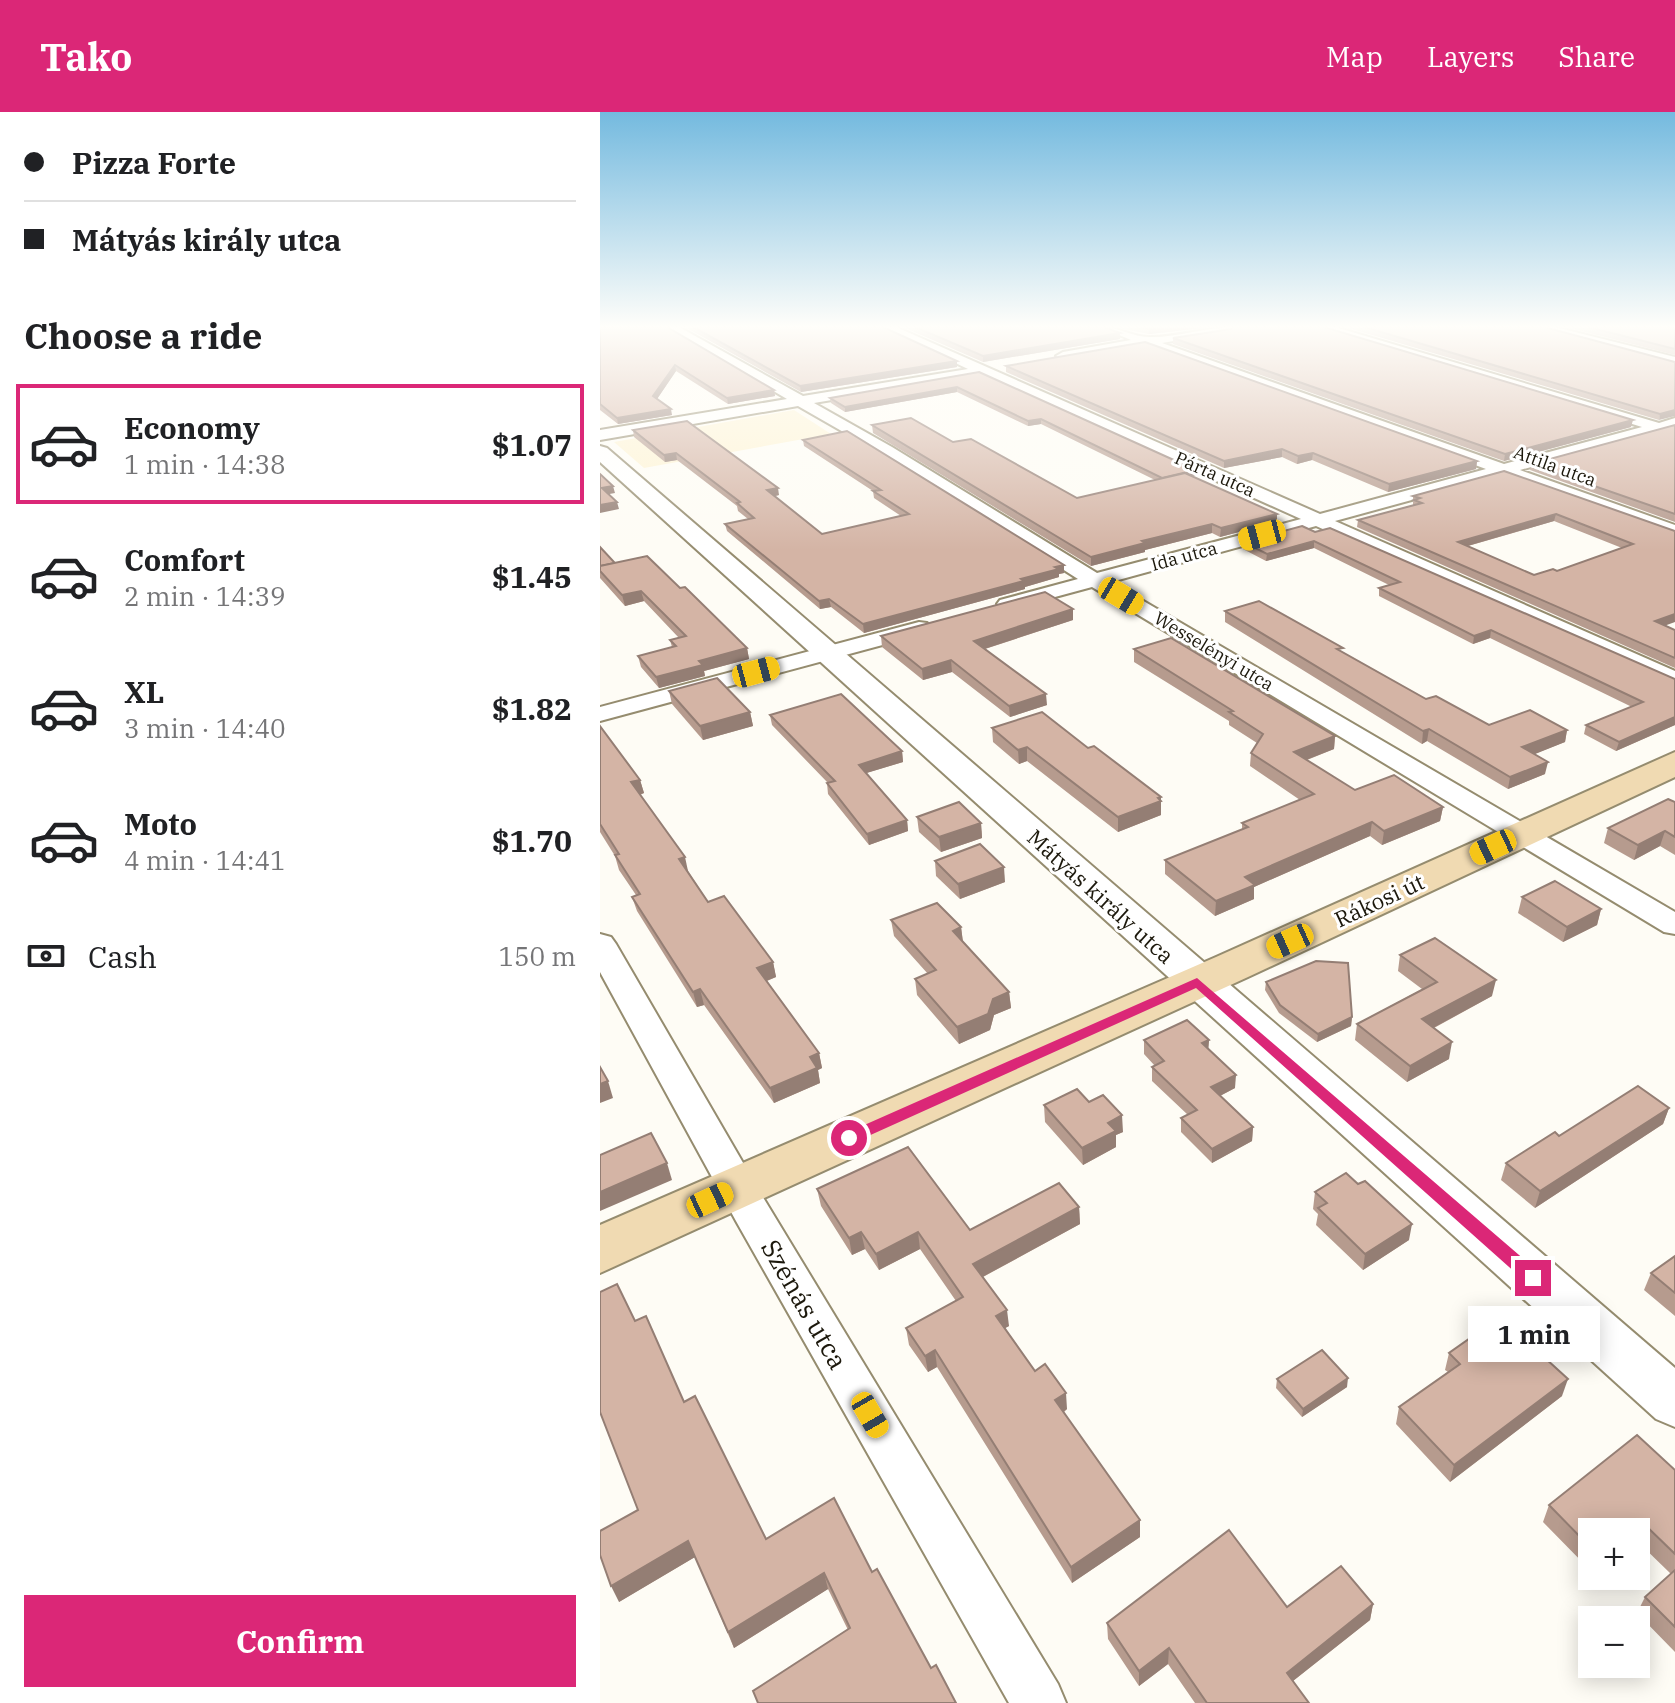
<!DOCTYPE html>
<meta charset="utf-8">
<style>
:root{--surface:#fff;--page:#f2f2f2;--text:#202124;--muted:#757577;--line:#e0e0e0;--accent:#db2777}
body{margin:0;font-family:"IBM Plex Serif",serif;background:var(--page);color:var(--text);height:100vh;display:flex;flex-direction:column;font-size:30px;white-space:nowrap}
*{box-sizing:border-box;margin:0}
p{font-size:26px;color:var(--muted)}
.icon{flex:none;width:44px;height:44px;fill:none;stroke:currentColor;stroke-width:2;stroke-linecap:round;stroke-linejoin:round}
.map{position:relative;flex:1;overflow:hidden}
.details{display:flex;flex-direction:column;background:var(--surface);width:600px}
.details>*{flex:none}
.hud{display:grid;align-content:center;height:176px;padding:0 24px;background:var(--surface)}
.buttons{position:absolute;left:978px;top:1406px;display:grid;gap:16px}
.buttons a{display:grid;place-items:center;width:72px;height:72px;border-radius:0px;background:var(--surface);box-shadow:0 4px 20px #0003;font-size:40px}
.end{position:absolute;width:36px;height:36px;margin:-18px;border:10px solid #db2777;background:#fff;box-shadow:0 0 0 4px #fff}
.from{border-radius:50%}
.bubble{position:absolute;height:56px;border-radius:0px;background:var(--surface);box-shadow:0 4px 20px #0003;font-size:26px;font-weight:700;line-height:56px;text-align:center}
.car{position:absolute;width:24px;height:48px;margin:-24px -12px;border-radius:10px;box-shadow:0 0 6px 2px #0007;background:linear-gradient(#f5c518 24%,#345 0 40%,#f5c518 0 76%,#345 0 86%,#f5c518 0)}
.hud b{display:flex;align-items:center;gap:28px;height:76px;font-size:30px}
.hud b+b{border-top:2px solid var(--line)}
.hud i{width:20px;height:20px;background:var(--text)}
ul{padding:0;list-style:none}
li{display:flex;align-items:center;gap:24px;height:120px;margin:0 16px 12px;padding:0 8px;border:4px solid transparent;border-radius:0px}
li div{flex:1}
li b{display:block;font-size:30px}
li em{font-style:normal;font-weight:700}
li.on{border-color:var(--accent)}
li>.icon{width:72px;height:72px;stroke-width:1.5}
h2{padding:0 24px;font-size:36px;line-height:96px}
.pay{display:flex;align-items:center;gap:20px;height:88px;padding:0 24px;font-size:30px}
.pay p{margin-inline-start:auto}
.action{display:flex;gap:16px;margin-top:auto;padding:16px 24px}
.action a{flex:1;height:92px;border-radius:0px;background:var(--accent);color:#fff;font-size:32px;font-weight:700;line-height:92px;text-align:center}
header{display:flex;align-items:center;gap:48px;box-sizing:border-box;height:112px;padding:0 40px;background:var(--accent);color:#fff}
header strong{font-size:38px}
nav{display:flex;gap:44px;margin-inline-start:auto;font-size:28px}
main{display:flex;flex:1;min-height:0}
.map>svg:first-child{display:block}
</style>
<header>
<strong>Tako</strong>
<nav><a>Map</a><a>Layers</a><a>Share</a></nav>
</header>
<main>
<section class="details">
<div class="hud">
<b><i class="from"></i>Pizza Forte</b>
<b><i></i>Mátyás király utca</b>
</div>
<h2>Choose a ride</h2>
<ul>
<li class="on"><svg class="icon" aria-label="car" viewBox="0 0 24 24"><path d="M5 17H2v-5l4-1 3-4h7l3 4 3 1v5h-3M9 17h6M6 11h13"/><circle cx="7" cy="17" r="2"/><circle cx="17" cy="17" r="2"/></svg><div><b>Economy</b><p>1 min · 14:38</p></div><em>$1.07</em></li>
<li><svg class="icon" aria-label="car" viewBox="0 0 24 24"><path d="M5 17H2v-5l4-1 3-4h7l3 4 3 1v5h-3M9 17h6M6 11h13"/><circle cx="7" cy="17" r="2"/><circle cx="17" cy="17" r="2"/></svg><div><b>Comfort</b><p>2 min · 14:39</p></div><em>$1.45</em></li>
<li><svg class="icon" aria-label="car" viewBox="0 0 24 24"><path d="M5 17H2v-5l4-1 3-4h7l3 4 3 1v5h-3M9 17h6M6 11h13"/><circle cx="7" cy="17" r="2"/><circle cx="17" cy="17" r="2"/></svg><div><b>XL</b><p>3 min · 14:40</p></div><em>$1.82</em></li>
<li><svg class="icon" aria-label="car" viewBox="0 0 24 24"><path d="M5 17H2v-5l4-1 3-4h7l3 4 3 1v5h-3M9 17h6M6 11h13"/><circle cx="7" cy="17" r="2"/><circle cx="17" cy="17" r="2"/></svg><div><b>Moto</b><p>4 min · 14:41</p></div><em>$1.70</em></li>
</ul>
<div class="pay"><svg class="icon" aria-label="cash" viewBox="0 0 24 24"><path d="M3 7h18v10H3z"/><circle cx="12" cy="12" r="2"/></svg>Cash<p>150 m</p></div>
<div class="action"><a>Confirm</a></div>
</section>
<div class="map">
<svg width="1075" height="1591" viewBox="0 0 1075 1591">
<rect width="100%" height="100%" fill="#fefcf5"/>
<path fill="#fdf3d3" d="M194 298 231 322 44 356 14 330Z"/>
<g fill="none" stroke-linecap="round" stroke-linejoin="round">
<g stroke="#958c6f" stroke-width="4">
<g id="minor">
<path d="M65 215H79L203 284 368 257 280 215H296L720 402 886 357 546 233 463 248 456 244 463 240 531 228 500 215C519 215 533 225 549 225 574 226 606 215 636 215L630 219 562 231 904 352 1042 315 717 215H735L1059 311 1075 306V316L920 358 1075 413V425L903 363 735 409 1075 559V574L716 414 511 470 1075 800V822L1064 820 492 475 407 498 400 496 397 492 400 488 478 467 280 341 198 294 0 328V318L187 287ZM381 263 701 407 497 461 292 335 214 291Z"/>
<path d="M935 215H955L1075 245V253Z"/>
<path d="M319 510 327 511 330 516 327 521 0 609V595Z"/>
<path d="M0 822 11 825 16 832 164 1087 458 1572 466 1591H409L136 1109 0 860Z"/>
</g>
</g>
<g stroke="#958c6f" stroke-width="4">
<path id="tertiary" d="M0 334 7 336 1075 1256V1315L1056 1307 0 350Z"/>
</g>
<g stroke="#958c6f" stroke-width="4">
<path id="secondary" d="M1075 640V665L648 865 0 1161V1113L616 845Z"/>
</g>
<use href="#minor" fill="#fff" fill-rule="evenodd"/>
<use href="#tertiary" fill="#fff" fill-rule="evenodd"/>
<use href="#secondary" fill="#f0dab2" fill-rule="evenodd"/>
</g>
<g fill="#b69b8e" fill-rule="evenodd">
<path d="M0 215 174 278 175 284 128 292 76 259 57 287 72 303 18 312 0 298Z"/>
<path d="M85 215H283L357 255 201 280Z"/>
<path d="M303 215H505L520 221V227L383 250Z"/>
<path d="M514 215H612L549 222Z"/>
<path d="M745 215H944L1075 250 1059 308Z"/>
<path d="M966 215H1075V243Z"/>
<path d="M631 217 1031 315 904 349 573 232V226Z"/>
<path d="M406 254 877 349 876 357 788 380 712 348 697 352 682 345 624 356 406 260Z"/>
<path d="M379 260 596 363 592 364 677 410 620 425 612 421 545 438V440L491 454 273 321 272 313 353 330 477 386 555 368 441 312 428 314 357 280 245 300 231 291 230 286Z"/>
<path d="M1075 313V410L930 358 931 352Z"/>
<path d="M33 318 179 383 174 384 222 422 301 404 274 386 273 379 204 334 203 328 464 453V461L459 462V465L425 475V477L264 521 231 495 220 497 127 419 125 412 148 407 138 399 137 394 77 348 65 350 34 325Z"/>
<path d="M904 359 1075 419 1065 513 1075 518V556L757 415 758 408 813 393V384ZM954 409 1022 436 957 459 934 463 868 434Z"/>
<path d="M702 414 1075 567V613L1016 639 984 622 986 613 1032 595 890 526 873 532 779 484V476L789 473 714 436 666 449 643 437V430Z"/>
<path d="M0 435 15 451 80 476 147 536 149 547 104 559 105 564 59 576 41 555 38 544 72 535 70 528 79 526 44 489 25 494 0 466Z"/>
<path d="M625 499 742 540 826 587 889 613 967 618 965 630 934 642 945 662 908 677 827 629 822 632 625 510Z"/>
<path d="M473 508 385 537 447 593 410 605 352 560 323 568 282 535 281 524Z"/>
<path d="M534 537 735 624 734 637 707 648 755 678 843 695 840 709 782 733 770 724 654 775V787L615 804 565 762V748L642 718V711L700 688 650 654 651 641 657 631 629 613V609L534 550Z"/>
<path d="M69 579 150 600 153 614 103 628 72 592Z"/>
<path d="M170 603 302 639 303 650 266 661 307 708 308 719 269 733 228 682 227 671H228L172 613Z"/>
<path d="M0 614 40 668 44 681 40 683 88 759 108 790 173 850 176 865 167 869 219 941 222 956 218 958 220 971 174 991 104 893 97 895 37 799 32 785 36 783 19 758 15 744 0 720Z"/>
<path d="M392 616 488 636 561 685V703L518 720 427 649 419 652 393 630Z"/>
<path d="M1075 690V743L1060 734 1034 748 1004 731 1008 716Z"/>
<path d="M317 705 381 711 382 726 341 740 319 720Z"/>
<path d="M335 749 405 770 360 787 336 764Z"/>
<path d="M922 785 1001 797 997 813 963 830 918 801Z"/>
<path d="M291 808 361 815 363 830 409 880 411 896 394 903 390 918 359 932 317 883 315 867 328 862 294 824Z"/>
<path d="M800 843 892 884 834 916 849 947 807 970 755 928 757 912 822 877 798 859Z"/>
<path d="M666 870 752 905 751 914 717 930 679 901 665 878Z"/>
<path d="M544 928H609L608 937 635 976 620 984 653 1015 652 1029 612 1051 581 1020V1006L588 1003 552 969V955L555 954 544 942Z"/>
<path d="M489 990 523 1020 516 1023V1035L483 1053 445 1010 444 993Z"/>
<path d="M1069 996 1063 1012 935 1096 901 1068 906 1051 959 1024Z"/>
<path d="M217 1077 370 1118 479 1095 480 1112 383 1165 409 1214 405 1216 435 1259 467 1297 464 1300 540 1425 472 1471 337 1255 328 1260 309 1233 306 1216 356 1189 320 1137 279 1158 265 1137 252 1143 221 1094Z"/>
<path d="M715 1080 809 1128 763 1158 716 1113 718 1102 713 1097Z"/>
<path d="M1075 1144V1204L1044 1178 1051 1161Z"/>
<path d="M35 1209 166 1427 272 1460 331 1556 356 1591 248 1518 228 1477 134 1536 95 1445 19 1490 38 1398Z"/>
<path d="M849 1241 962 1284 850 1370 796 1312 799 1295 848 1260 845 1258Z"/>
<path d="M677 1267 747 1275 702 1305 676 1276Z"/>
<path d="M1075 1358V1540L1037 1501 1045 1485 1071 1462 1036 1428V1420H992V1460L943 1410 949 1393Z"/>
<path d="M773 1492 770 1508 693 1569 709 1591H595L568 1552 539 1574 508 1527 507 1511 687 1495Z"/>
</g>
<g fill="#947e74">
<path d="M565 215H612L549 222V217Z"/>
<path d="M520 221V227L383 250V244Z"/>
<path d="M357 249V255L201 280 200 274Z"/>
<path d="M75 253 76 259 55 290 53 284Z"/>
<path d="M357 275V280L245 300V295Z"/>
<path d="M174 278 175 284 128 292 127 286Z"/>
<path d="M71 297 72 303 18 312 17 306Z"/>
<path d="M1075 298V304L1059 308 1060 302Z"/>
<path d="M441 307V312L428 314V309Z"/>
<path d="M1033 308 1031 315 904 349 905 342Z"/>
<path d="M682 337V345L624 356V349Z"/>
<path d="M76 341 77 348 65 350 64 343Z"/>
<path d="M713 341 712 348 697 352 698 344Z"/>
<path d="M877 349 876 357 788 380 789 372Z"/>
<path d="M596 358V363L562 371V366Z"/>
<path d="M13 374 15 381 4 383 2 376Z"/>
<path d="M178 376 179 383 168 386 167 378Z"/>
<path d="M17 390 19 397 0 401V393Z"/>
<path d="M677 402V410L620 425 621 416Z"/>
<path d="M956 402 954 409 857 437 858 430Z"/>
<path d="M612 412V421L545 438V440L491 454V445L542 429Z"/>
<path d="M714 429V436L666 449 667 442Z"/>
<path d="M464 453V461L459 462V465L425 475V477L264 521 263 512 421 467Z"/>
<path d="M41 479 44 489 25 494 22 483Z"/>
<path d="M229 487 231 495 220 497 219 489Z"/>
<path d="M473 497V508L375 540 374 529Z"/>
<path d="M1075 502V510L1053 518 1055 509Z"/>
<path d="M891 518 890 526 873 532 874 524Z"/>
<path d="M147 536 149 547 104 559 105 564 59 576 56 565 99 549Z"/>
<path d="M351 548 352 560 323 568 322 557Z"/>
<path d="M446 582 447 593 410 605 409 594Z"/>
<path d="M150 600 153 614 103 628 100 614Z"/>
<path d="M1075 605V613L1016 639 1019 630Z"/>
<path d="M829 617 827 629 822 632 823 619Z"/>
<path d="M967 618 965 630 920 648 922 635Z"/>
<path d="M735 624 734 637 693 653 694 640Z"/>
<path d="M427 635V649L419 652 418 638Z"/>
<path d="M302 639 303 650 260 663 259 653Z"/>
<path d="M948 650 945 662 908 677 910 665Z"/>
<path d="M40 668 44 681 35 684 31 670Z"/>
<path d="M561 685V703L518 720V705Z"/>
<path d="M843 695 840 709 782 733 784 719Z"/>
<path d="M307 708 308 719 269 733 267 722Z"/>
<path d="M772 710 770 724 654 775V787L615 804 616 789 645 765Z"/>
<path d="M381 711 382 726 341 740 339 725Z"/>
<path d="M1065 719 1060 734 1034 748 1038 733Z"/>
<path d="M85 745 88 759 83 761 79 747Z"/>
<path d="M404 755 405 770 360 787 358 772Z"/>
<path d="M1001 797 997 813 963 830 967 815Z"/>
<path d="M361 815 363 831 353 819Z"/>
<path d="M173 850 176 865 161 871 157 856Z"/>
<path d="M896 868 892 884 820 923 822 907Z"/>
<path d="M100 877 104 893 97 895 93 880Z"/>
<path d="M409 880 411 896 394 903 390 918 359 932 357 915 393 887Z"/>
<path d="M752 905 751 914 717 930 718 922Z"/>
<path d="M609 928 608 941 602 931Z"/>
<path d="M852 930 849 947 807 970 810 954Z"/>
<path d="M219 941 222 956 218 958 220 971 174 991 170 976 210 945Z"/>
<path d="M636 963 635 976 610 989 611 975Z"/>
<path d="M8 969 13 986 0 991V972Z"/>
<path d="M1069 996 1063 1012 935 1096 940 1079Z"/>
<path d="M522 1003 523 1020 516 1023V1035L483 1053 482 1036 508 1011Z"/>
<path d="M653 1015 652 1029 612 1051V1037Z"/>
<path d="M67 1051 72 1068 0 1099V1080Z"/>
<path d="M479 1095 480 1112 375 1169 373 1152Z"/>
<path d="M812 1112 809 1128 763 1158 765 1142Z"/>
<path d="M261 1120 265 1137 252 1143 249 1126Z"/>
<path d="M318 1120 320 1137 279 1158 276 1142Z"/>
<path d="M407 1198 409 1214 398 1220 396 1204Z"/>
<path d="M335 1238 337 1255 328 1260 325 1244Z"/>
<path d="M748 1266 747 1275 702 1305 703 1297Z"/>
<path d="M968 1267 962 1284 850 1370 854 1353Z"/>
<path d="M466 1281 467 1297 456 1305 455 1288Z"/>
<path d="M540 1408V1425L472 1471 471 1455Z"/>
<path d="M1041 1409 1036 1420H1028Z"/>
<path d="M88 1429 95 1445 19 1490 11 1474Z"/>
<path d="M224 1461 228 1477 134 1536 128 1520Z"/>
<path d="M773 1492 770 1508 684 1576 687 1561Z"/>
<path d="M569 1536 568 1552 539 1574V1559Z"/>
</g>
<g fill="#d4b4a5" stroke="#947e74" stroke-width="2" fill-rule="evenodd">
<path d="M0 215H67L174 278 127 286 75 253 53 284 71 297 17 306 0 292Z"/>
<path d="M93 215H283L357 249 200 274Z"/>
<path d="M315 215H504L520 221 383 244Z"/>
<path d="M540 215H565L549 217Z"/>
<path d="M633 215H724L1033 308 905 342 573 226 631 217Z"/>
<path d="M764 215H944L1075 250V298L1060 302Z"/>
<path d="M988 215H1075V237Z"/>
<path d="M545 230 877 349 789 372 713 341 698 344 682 337 624 349 406 254Z"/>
<path d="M379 260 596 358 562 366 441 307 428 309 357 275 245 295 230 286Z"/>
<path d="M311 306 353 330 371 327 477 386 585 361 677 402 621 416 612 412 542 429 545 431 491 445 272 313Z"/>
<path d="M87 309 178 376 167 378 222 422 309 402 273 379 281 378 203 328 247 319 464 453 455 455 459 457 421 467 424 469 263 512 229 487 219 489 125 412 154 406 137 391 140 390 76 341 64 343 33 318Z"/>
<path d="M1075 313V402L931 352Z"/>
<path d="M904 359 1075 419V502L1055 509 1075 518V546L758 408 822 391 814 388 820 386 813 384ZM956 402 1033 432 957 459 953 457 934 463 858 430Z"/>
<path d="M0 362 13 374 2 376 17 390 0 393Z"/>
<path d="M702 414 715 420 730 416 1075 567V605L1019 630 986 613 1043 590 891 518 874 524 779 476 800 470 714 429 667 442 643 430Z"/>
<path d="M0 435 15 451 0 454Z"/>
<path d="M47 444 80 476 85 475 147 536 99 549 103 553 56 565 38 544 76 534 70 528 86 524 41 479 22 483 0 459V454Z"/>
<path d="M445 480 473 497 374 529 446 582 409 594 351 548 322 557 281 524Z"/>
<path d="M659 489 743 536 737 537 826 587 836 584 889 613 930 598 967 618 922 635 948 650 910 665 829 617 823 619 625 499Z"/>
<path d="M571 526 735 624 694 640 755 678 794 663 843 695 784 719 772 710 645 765 655 773 616 789 565 748 648 715 642 711 714 682 651 641 663 622 629 600 633 599 534 537Z"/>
<path d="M117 566 150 600 100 614 69 579Z"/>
<path d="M241 582 302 639 259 653 307 708 267 722 227 671 235 669 170 603Z"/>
<path d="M442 600 488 636 494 634 561 685 558 686 561 689 518 705 427 635 418 638 392 616Z"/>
<path d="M0 614 40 668 31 670 85 745 79 747 108 790 124 784 173 850 157 856 219 941 210 945 217 956 170 976 100 877 93 880 32 785 40 782 15 743 19 742 0 712Z"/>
<path d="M1068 687 1075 690V725L1065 719 1038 733 1008 716Z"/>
<path d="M359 690 381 711 339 725 317 705Z"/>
<path d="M380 732 404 755 358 772 335 749Z"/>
<path d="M955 769 1001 797 967 815 922 785Z"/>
<path d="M337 791 361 815 353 819 409 880 393 887 388 902 357 915 315 867 336 858 291 808Z"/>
<path d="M835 826 896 868 822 907 852 930 810 954 757 912 837 870 800 843Z"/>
<path d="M716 849 748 851 752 905 718 922 680 893 666 870Z"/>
<path d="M587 908 609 928 602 931 636 963 611 975 653 1015 612 1037 581 1006 597 998 552 955 564 949 544 928Z"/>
<path d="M0 955 8 969 0 972Z"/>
<path d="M1038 974 1069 996 940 1079 906 1051 955 1020 959 1024Z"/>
<path d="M477 977 489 990 503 983 522 1003 508 1011 516 1019 482 1036 444 993Z"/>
<path d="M51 1021 67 1051 0 1080V1043Z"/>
<path d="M308 1035 370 1118 459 1071 479 1095 373 1152 407 1198 396 1204 435 1259 445 1252 466 1281 455 1288 540 1408 471 1455 335 1238 325 1244 306 1216 363 1185 318 1120 276 1142 261 1120 249 1126 217 1077Z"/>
<path d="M746 1061 758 1072 765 1069 812 1112 765 1142 718 1096 727 1091 715 1080Z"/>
<path d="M1075 1144V1181L1051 1161Z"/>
<path d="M17 1172 35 1209 46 1204 84 1290 95 1284 166 1427 234 1386 272 1460 277 1457 331 1556 336 1553 356 1591H158L153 1579 250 1516 224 1461 128 1520 88 1429 11 1474 0 1443V1419L38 1398 0 1300V1180Z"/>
<path d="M900 1205 968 1267 854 1353 799 1295 860 1252 849 1241Z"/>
<path d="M722 1238 748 1266 703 1297 677 1267Z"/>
<path d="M1037 1323 1075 1358V1442L1041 1409 1028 1420H992V1437L949 1393Z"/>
<path d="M629 1418 687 1495 741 1454 773 1492 687 1561 709 1591H607L569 1536 539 1559 507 1511Z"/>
<path d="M1075 1458V1515L1045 1485Z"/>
</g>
<linearGradient id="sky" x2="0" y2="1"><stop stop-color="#74badf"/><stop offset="0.49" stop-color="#fffefa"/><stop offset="1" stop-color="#fffefa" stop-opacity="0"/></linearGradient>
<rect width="1075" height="438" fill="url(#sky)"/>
<path fill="#db2777" d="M597 866 940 1161 942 1166 940 1171H927L596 876 255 1030 249 1032 241 1026 244 1022Z"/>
<g text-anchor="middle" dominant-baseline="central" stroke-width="6" stroke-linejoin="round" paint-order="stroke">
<g font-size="18" fill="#1c180c" stroke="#fff">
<text transform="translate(955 354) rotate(20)">Attila utca</text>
<text transform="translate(615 362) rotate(24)">Párta utca</text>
<text transform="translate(584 444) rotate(-15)">Ida utca</text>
<text transform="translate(614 539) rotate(31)">Wesselényi utca</text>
</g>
<g font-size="22" fill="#1c180c" stroke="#fff">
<text transform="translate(501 784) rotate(42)">Mátyás király utca</text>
<text transform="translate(779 788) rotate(-25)">Rákosi út</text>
</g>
<g font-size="26" fill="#1c180c" stroke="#fff">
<text transform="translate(205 1192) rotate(60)">Szénás utca</text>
</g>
</g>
</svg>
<div class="buttons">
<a>+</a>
<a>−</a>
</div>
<i class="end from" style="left:249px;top:1026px"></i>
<i class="end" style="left:933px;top:1166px"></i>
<div class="bubble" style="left:868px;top:1194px;width:132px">1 min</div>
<i class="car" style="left:662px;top:423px;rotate:255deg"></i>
<i class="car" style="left:521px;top:484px;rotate:121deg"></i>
<i class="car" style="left:156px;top:560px;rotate:75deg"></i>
<i class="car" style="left:893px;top:735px;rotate:245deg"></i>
<i class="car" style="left:690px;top:829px;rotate:246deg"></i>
<i class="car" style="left:110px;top:1088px;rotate:65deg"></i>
<i class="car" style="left:270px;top:1303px;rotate:150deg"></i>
</div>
</main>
